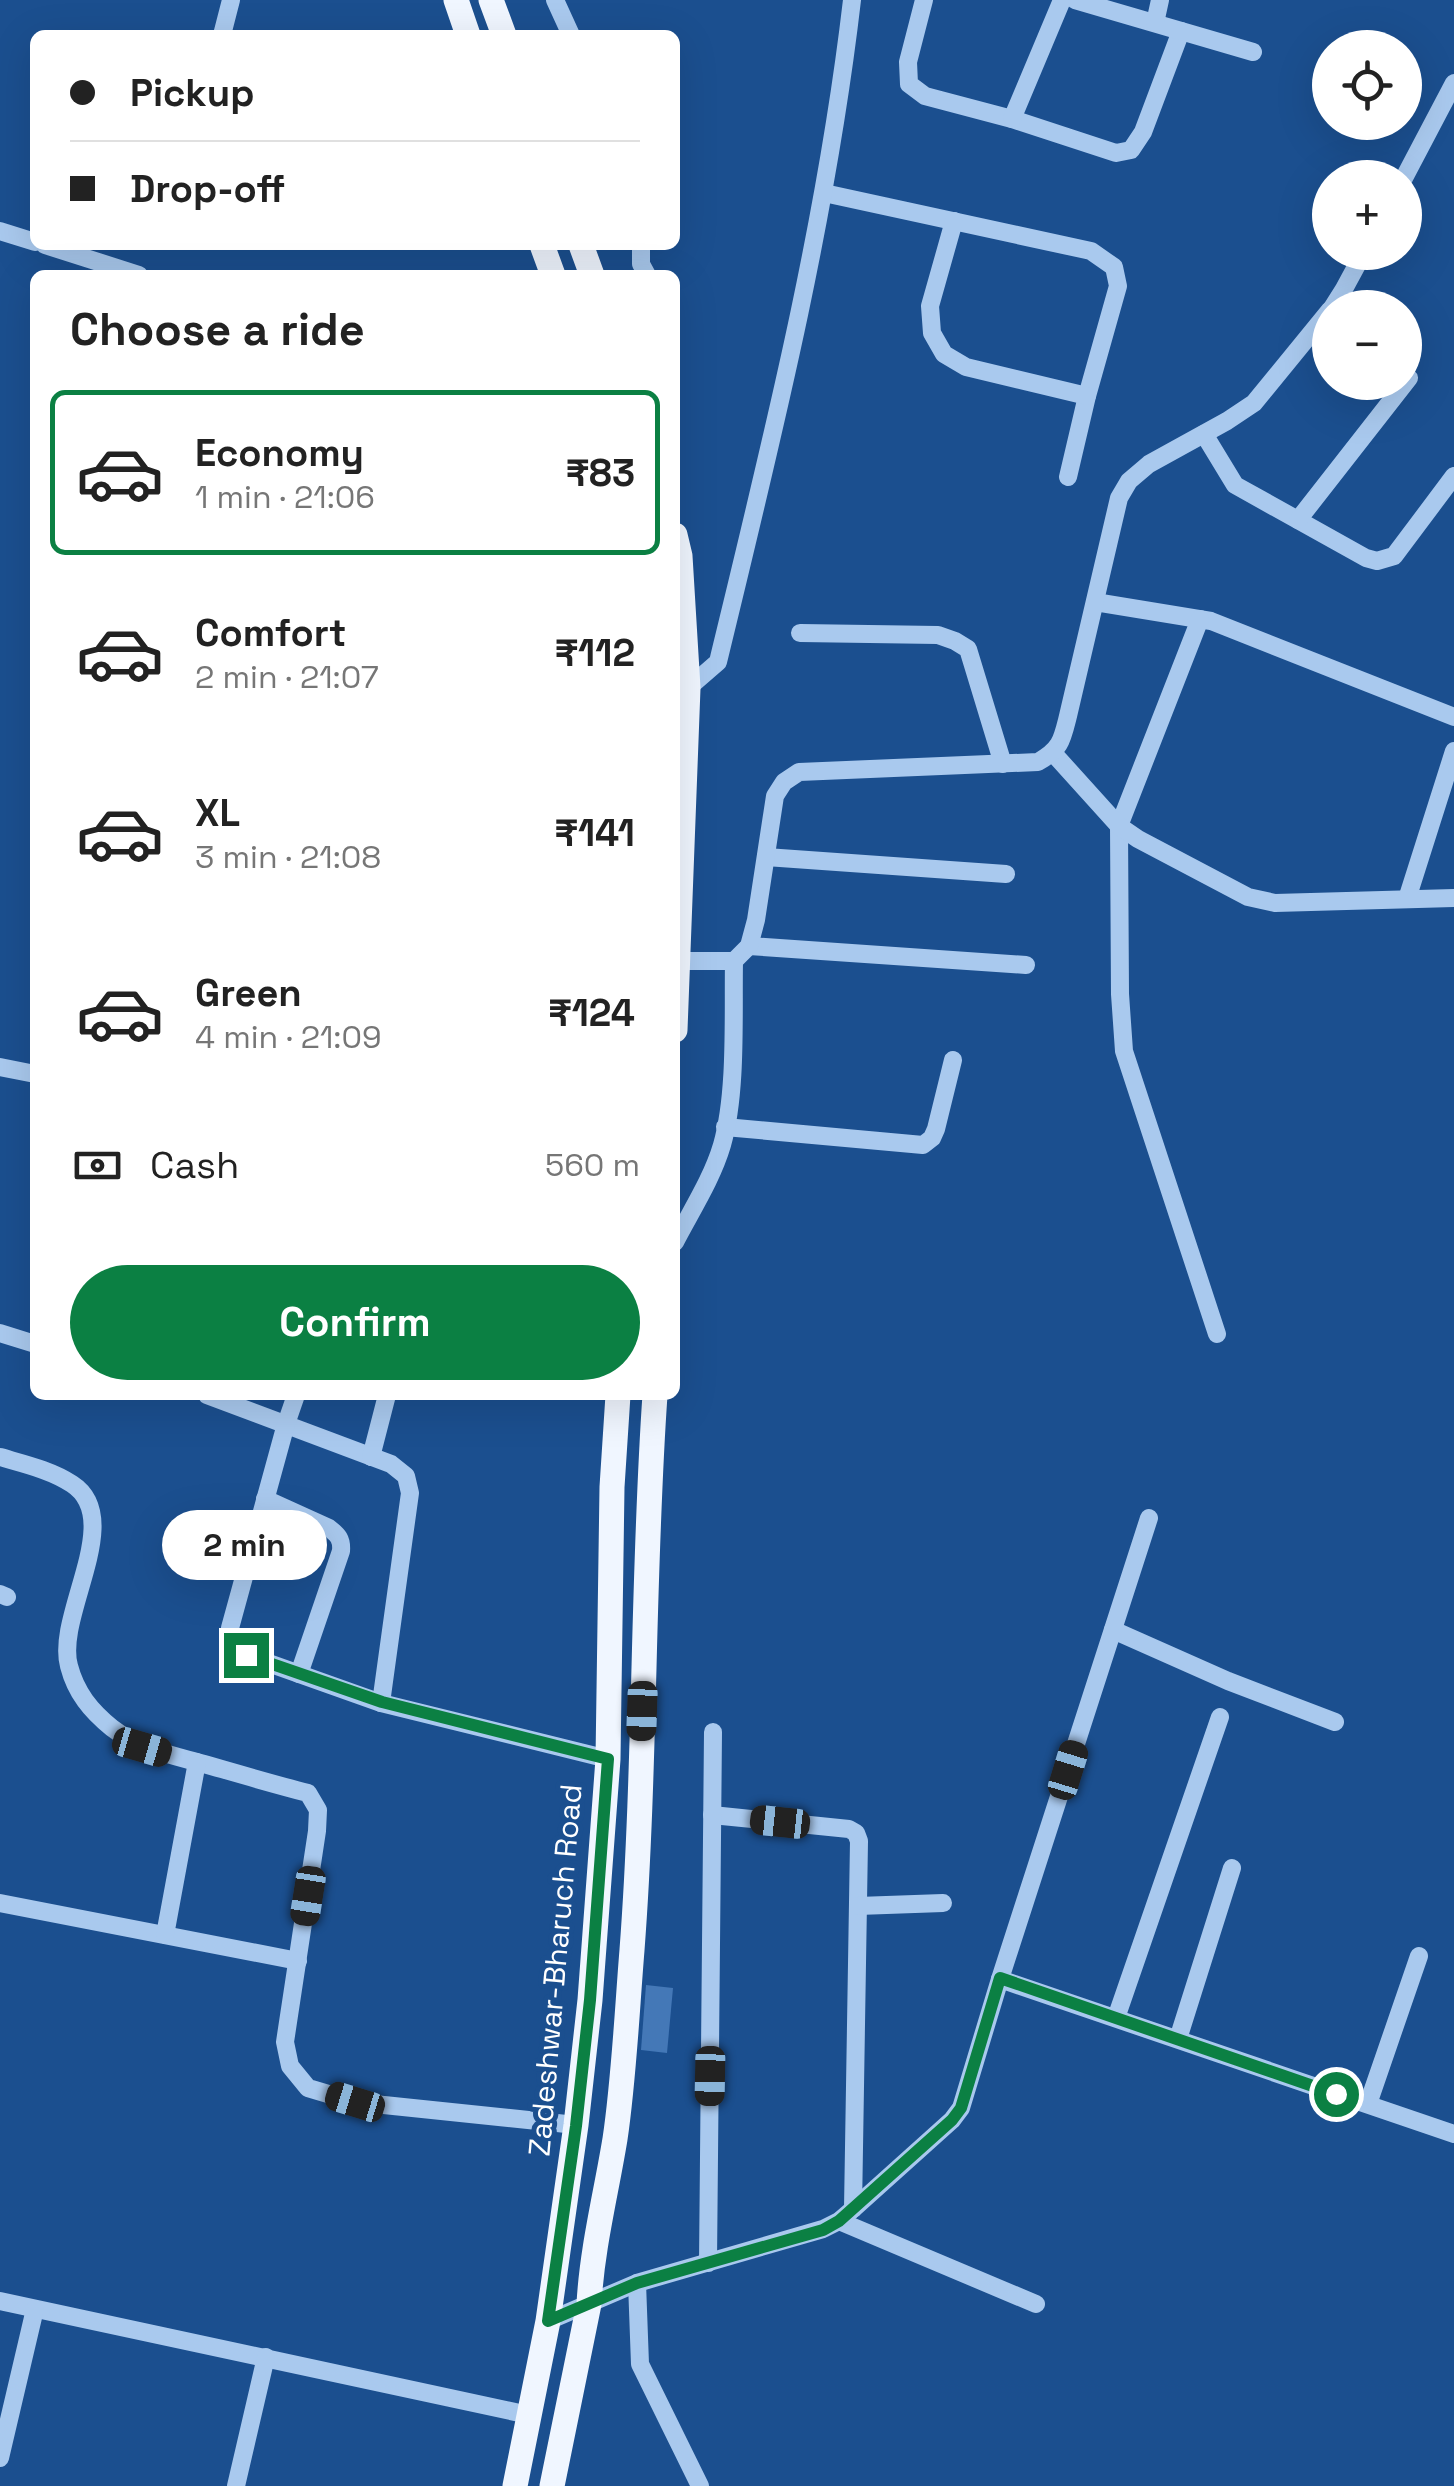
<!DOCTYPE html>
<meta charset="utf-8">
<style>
:root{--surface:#fff;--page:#f6f6f6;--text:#222;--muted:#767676;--line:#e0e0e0;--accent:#0b8043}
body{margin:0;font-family:"Space Grotesk",sans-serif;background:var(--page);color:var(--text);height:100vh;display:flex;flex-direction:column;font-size:38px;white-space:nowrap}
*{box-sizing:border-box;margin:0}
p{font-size:32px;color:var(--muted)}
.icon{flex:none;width:55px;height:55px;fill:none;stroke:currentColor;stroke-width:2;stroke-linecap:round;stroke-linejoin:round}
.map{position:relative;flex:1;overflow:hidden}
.drawer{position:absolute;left:30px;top:270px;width:650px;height:1130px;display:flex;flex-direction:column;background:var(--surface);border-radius:15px;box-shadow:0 10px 40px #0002}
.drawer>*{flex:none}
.banner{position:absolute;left:30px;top:30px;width:650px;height:220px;border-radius:15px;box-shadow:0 10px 40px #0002;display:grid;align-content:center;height:220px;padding:0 40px;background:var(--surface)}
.tools{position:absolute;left:1312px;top:30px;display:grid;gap:20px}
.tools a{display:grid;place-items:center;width:110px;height:110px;border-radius:50%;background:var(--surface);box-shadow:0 10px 40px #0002;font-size:50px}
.end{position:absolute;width:45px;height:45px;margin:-22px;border:12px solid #0b8043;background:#fff;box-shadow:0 0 0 5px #fff}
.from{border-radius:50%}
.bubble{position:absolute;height:70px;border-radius:35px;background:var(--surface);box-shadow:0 10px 40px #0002;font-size:32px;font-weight:700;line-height:70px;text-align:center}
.car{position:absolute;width:30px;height:60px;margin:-30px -15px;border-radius:12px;box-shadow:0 0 8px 2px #0007;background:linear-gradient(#222 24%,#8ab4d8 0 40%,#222 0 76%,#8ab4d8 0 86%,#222 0)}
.banner b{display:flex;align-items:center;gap:35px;height:95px;font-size:38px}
.banner b+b{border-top:2px solid var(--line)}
.banner i{width:25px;height:25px;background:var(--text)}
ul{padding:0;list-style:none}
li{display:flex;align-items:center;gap:30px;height:165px;margin:0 20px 15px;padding:0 20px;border:5px solid transparent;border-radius:15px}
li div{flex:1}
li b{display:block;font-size:38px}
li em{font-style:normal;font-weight:700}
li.on{border-color:var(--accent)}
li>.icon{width:90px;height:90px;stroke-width:1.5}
h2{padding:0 40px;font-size:45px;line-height:120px}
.pay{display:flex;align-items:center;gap:25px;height:110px;padding:0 40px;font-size:38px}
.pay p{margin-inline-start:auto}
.button{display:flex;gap:20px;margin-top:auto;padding:20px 40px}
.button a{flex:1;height:115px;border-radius:60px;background:var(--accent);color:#fff;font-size:40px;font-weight:700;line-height:115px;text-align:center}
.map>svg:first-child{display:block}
</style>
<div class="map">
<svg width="1454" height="2486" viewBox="0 0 1454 2486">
<rect width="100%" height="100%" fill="#1b4f8f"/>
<path fill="#4478b7" d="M646 1985 673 1988 667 2053 641 2050Z"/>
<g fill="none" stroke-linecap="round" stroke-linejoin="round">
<g stroke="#a9c9ee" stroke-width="18">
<path d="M555 0 571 35"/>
<path d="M924 0 908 62 909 84 925 96 1012 119 1116 153 1131 150 1143 132 1181 31"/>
<path d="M1075 0 1253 52"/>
<path d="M1155 23 1160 0"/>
<path d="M222 35 231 0"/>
<path d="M1012 119 1062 0"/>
<path d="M1404 178 1454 83"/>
<path d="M824 193 1091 251 1114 267 1118 286 1087 396 1068 477"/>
<path d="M954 221 930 306 932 333 944 354 966 367 1087 396"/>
<path d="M0 231 35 242"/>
<path d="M45 245 139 275"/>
<path d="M641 245V264L647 275"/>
<path d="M1332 308 1344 289 1364 252"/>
<path d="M1204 434 1235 485 1366 558 1377 561 1394 556 1454 476"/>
<path d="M1298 520 1409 378"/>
<path d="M1095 602 1211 621 1454 717"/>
<path d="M1200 619 1119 826 1120 994 1124 1051 1217 1334"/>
<path d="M800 633 938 635 955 641 968 649 1003 764"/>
<path d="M688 688 718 662C771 443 826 224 852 0"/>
<path d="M1054 754 1119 826 1138 839 1248 897 1275 903 1454 898"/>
<path d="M766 857 1006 874"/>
<path d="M1407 899 1454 751"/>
<path d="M749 946 1026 965"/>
<path d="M678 961H734L749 946 756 920 775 796 784 782 799 772 1038 762C1061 749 1062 740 1068 716L1119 498 1129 481 1149 464 1227 421 1254 403 1330 310"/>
<path d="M0 1067 35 1074"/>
<path d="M725 1127 923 1145 932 1138 936 1129 953 1060"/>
<path d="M675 1242C691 1211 712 1179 722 1145 737 1092 733 1016 734 961"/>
<path d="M0 1333 35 1344"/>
<path d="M207 1395 391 1464 406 1476 410 1493 381 1703"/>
<path d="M296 1395 286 1424 230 1628 235 1642 246 1655 381 1703 608 1759"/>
<path d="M0 1457C24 1464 51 1470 72 1484 126 1519 55 1615 69 1666 76 1693 91 1711 112 1728 139 1749 172 1755 204 1764 239 1774 273 1784 308 1793L318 1810 317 1831 285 2042 290 2066 308 2088 355 2102 576 2125"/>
<path d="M371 1457 387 1395"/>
<path d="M265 1499 329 1528C338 1535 342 1539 341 1551L299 1674"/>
<path d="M0 1594 7 1597"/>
<path d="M1113 1630 1228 1681 1335 1722"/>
<path d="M712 1815 849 1829 856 1833 859 1841 853 2209"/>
<path d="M0 1903 298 1961"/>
<path d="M858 1906 943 1903"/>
<path d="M165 1935 197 1762"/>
<path d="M1000 1979 1454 2134"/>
<path d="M1116 2018 1220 1717"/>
<path d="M1178 2039 1232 1868"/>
<path d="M1368 2104 1419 1956"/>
<path d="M839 2221 1036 2304"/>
<path d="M708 2263 713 1732"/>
<path d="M637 2283 640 2364 700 2486"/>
<path d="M0 2301 529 2415"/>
<path d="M548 2321 637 2283 823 2229 839 2221 853 2209 952 2120 961 2108 1000 1979 1149 1518"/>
<path d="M0 2458 35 2309"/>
<path d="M236 2486 266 2357"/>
</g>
<g stroke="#f0f6ff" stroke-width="25">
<path d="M456 0 468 35"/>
<path d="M491 0 504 35"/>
<path d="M542 245 553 275"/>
<path d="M581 245 592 275"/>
<path d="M675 535 680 556 688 688 675 1030"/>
<path d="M515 2486 548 2321 576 2125 590 2000 608 1759 612 1487 618 1395"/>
<path d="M552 2486 589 2304C592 2248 606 2194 615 2139 624 2079 627 2011 632 1950 646 1765 642 1580 655 1395"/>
</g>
</g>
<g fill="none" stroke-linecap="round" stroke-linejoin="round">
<path stroke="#0b8043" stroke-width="12" d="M246 1655 382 1702 608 1759 590 2000 576 2126 548 2321 637 2283 823 2230 839 2221 952 2120 961 2108 1000 1978 1336 2094"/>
</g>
<g text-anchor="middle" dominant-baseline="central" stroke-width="10" stroke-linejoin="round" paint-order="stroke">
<g font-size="30" fill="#fff" stroke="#1b4f8f">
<text transform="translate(555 1970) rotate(-85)">Zadeshwar-Bharuch Road</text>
</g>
</g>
</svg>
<div class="tools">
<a><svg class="icon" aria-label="locate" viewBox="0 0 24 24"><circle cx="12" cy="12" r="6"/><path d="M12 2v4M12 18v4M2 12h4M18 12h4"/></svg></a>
<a>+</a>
<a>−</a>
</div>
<i class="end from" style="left:1336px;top:2094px"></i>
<i class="end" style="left:246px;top:1655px"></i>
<div class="bubble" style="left:162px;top:1510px;width:165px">2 min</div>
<i class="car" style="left:642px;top:1711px;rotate:182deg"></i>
<i class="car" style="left:142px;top:1747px;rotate:106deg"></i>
<i class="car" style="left:1068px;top:1770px;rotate:17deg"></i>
<i class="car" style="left:780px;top:1822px;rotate:276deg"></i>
<i class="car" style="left:308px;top:1896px;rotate:189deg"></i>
<i class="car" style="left:710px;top:2076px;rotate:181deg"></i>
<i class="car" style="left:355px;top:2102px;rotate:287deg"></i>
<div class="banner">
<b><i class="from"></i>Pickup</b>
<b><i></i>Drop-off</b>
</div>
<section class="drawer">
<h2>Choose a ride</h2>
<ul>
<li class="on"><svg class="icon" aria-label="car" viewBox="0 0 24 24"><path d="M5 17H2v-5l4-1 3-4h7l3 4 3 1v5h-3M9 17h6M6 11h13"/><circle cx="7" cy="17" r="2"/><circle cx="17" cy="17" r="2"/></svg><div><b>Economy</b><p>1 min · 21:06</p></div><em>₹83</em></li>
<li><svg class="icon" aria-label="car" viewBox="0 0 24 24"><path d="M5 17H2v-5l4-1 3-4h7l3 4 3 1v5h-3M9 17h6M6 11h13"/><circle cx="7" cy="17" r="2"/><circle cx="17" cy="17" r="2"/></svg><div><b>Comfort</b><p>2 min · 21:07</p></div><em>₹112</em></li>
<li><svg class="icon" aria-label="car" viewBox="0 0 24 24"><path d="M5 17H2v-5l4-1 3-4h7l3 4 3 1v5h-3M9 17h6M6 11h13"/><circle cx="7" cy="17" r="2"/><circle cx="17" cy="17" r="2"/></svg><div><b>XL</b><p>3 min · 21:08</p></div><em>₹141</em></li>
<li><svg class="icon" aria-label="car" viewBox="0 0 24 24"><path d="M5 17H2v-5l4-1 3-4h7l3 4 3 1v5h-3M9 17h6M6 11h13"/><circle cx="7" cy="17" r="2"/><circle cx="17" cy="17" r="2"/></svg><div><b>Green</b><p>4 min · 21:09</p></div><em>₹124</em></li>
</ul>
<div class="pay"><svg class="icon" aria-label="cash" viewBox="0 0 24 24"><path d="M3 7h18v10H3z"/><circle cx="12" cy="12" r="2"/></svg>Cash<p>560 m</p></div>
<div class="button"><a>Confirm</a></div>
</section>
</div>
